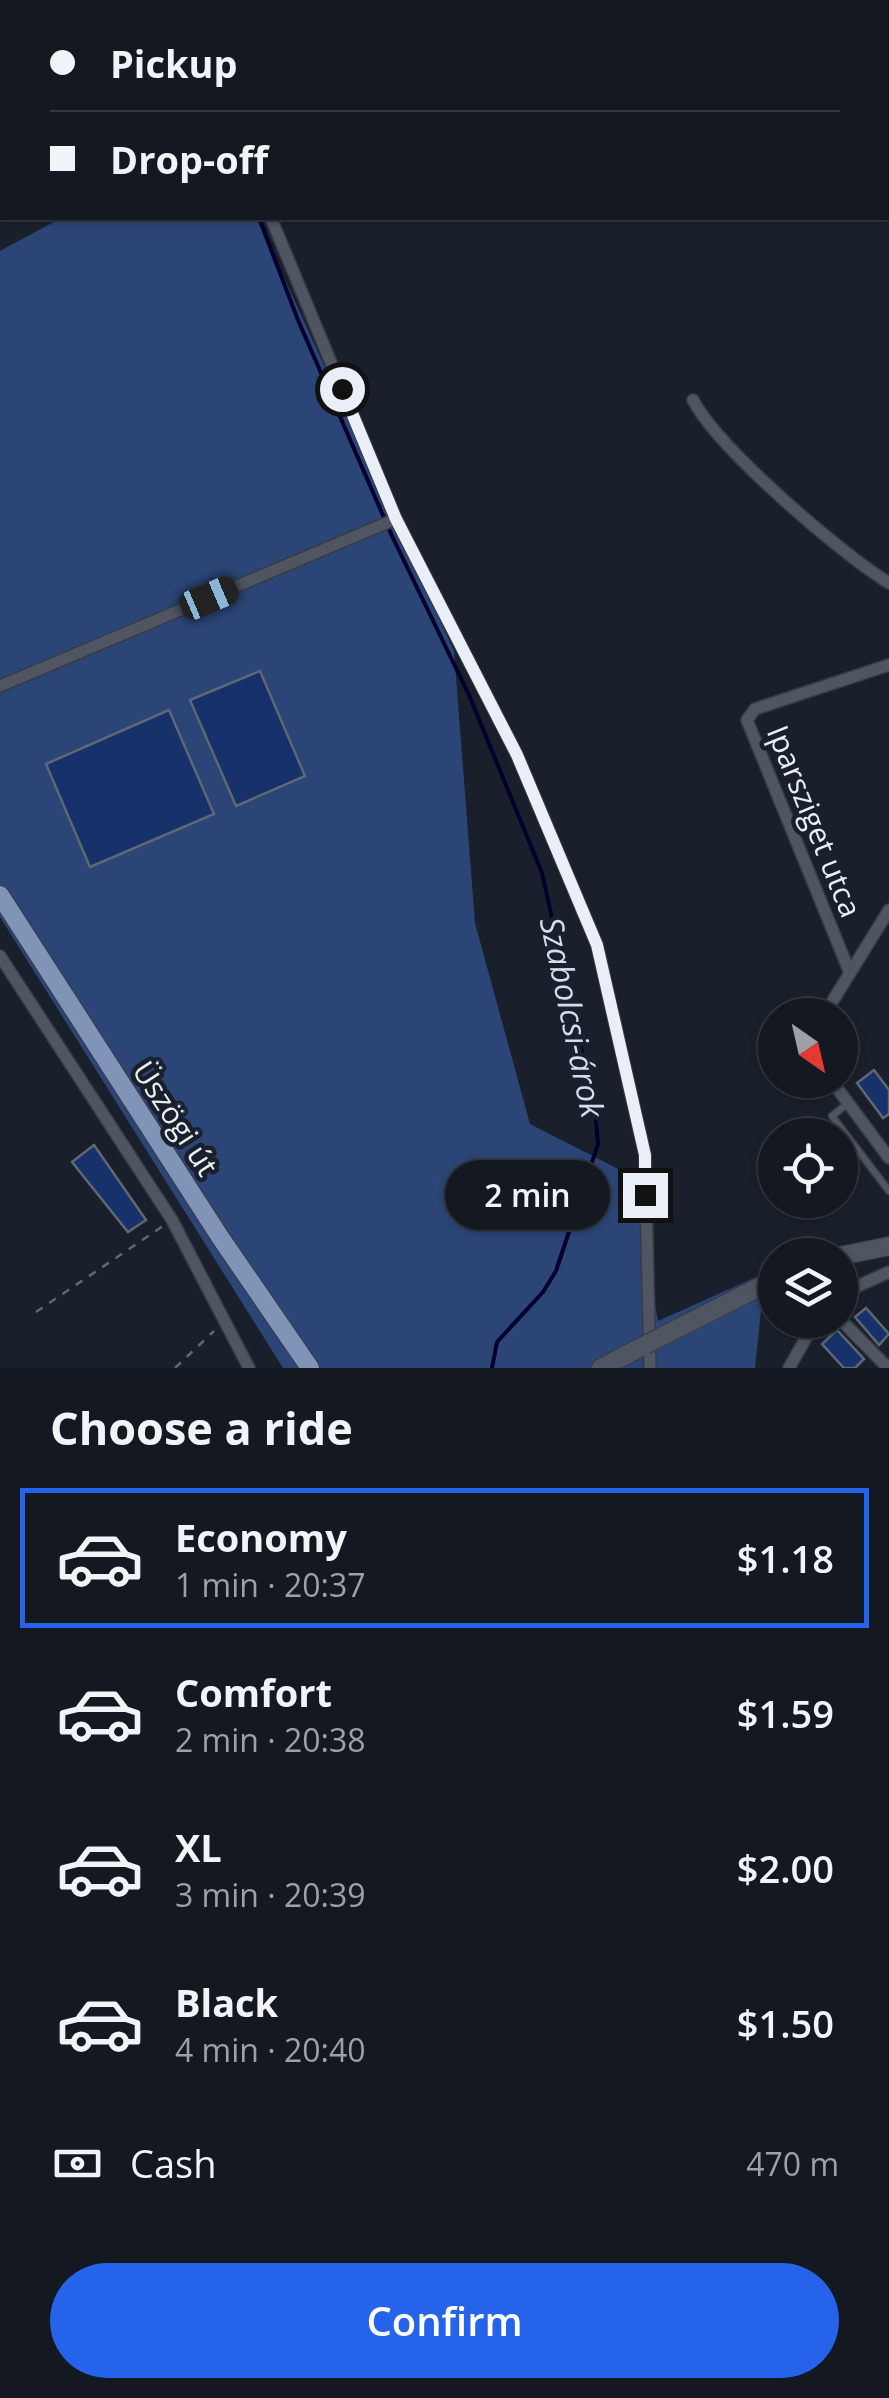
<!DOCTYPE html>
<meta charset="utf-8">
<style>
:root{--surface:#141820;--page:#21252d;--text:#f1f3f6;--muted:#9da0a5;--line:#33373e;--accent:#2563eb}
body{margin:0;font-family:"Open Sans",sans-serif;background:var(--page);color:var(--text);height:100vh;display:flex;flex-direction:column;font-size:38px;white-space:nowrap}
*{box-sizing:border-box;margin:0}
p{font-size:32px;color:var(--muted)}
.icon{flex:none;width:55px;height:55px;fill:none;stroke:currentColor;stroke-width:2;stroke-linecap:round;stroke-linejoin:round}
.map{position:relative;height:1368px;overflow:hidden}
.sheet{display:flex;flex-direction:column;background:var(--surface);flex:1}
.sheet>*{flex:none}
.hud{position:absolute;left:0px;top:0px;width:890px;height:220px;box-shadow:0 2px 8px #0004,0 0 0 2px var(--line);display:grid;align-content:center;height:220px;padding:0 50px;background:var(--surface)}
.needle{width:65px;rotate:146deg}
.buttons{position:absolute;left:758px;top:998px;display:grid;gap:20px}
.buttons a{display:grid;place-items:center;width:100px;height:100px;border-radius:50%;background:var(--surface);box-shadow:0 2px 8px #0004,0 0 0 2px var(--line);font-size:50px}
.end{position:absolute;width:45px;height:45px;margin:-22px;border:12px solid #eaeef6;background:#111;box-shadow:0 0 0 5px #111}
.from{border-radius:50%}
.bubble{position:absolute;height:70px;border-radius:35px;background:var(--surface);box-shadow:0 2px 8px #0004,0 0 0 2px var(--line);font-size:32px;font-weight:600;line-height:70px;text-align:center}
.car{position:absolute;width:30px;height:60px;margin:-30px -15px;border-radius:12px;box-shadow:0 0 8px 2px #0007;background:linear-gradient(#222 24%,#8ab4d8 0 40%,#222 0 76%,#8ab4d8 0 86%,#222 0)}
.hud b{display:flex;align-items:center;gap:35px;height:95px;font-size:38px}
.hud b+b{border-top:2px solid var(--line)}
.hud i{width:25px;height:25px;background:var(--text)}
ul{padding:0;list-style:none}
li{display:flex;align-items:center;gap:30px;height:140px;margin:0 20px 15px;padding:0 30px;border:5px solid transparent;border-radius:0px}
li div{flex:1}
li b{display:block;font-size:38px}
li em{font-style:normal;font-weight:600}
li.current{border-color:var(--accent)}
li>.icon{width:90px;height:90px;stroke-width:1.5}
h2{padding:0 50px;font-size:45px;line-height:120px}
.pay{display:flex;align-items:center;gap:25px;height:110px;padding:0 50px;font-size:38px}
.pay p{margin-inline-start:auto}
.cta{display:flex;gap:20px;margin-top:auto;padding:20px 50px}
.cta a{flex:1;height:115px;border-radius:60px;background:var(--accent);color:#fff;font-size:40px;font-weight:600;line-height:115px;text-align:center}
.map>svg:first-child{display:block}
</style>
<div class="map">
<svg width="889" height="1368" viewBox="0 0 889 1368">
<rect width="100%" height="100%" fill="#1a202b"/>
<path fill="#2b4576" d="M61 218H257L454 651 475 923 530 1124 632 1176 658 1321 765 1273 755 1368H283L0 917V251Z"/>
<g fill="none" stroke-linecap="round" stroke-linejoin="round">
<g stroke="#00002f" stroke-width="4">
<path d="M177 0 178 2"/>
<path d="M259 218 298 320 392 536 469 695 542 873 595 1110 598 1144 556 1271 543 1292 497 1342 492 1368"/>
</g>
</g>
<g fill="#17326a" stroke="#5f6674" stroke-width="2.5">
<path d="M260 671 305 776 236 806 190 700Z"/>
<path d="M169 710 214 814 90 867 46 764Z"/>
<path d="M874 1070 889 1090V1114L883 1118 857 1083Z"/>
<path d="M94 1145 146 1220 128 1232 72 1162Z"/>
<path d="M866 1308 889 1334 879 1345 855 1317Z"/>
<path d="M837 1330 864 1359 855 1368H844L822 1344Z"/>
</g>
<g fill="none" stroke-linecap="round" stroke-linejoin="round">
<g stroke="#373b45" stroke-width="9">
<path id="service" d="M847 1104 832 1116 889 1191"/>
</g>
<g stroke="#373b45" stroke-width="14">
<g id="minor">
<path d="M196 0 197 2"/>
<path d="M271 218 396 519 517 755 597 945 645 1155 650 1368"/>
<path d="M693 400C718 448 840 553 889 583"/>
<path d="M0 686 396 519"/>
<path d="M0 956 172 1220 249 1368"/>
<path d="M850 973 747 720 755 709 889 665"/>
<path d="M824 1015 889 910"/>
<path d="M831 1080 889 1158"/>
<path d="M840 1294 889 1272"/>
<path d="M840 1319 888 1368"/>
<path d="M789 1368 816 1320"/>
</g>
</g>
<g stroke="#373b45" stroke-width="20">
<g id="secondary">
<path d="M840 1256 889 1246"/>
<path d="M601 1368 645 1345"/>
</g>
</g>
<g stroke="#373b45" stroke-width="20">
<path id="primary" d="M0 895 220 1237 310 1368"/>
</g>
<g stroke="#616670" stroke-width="2.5" stroke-dasharray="8 8" stroke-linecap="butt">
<path d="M36 1312 163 1226"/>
<path d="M175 1368 214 1331"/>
</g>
<use href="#service" stroke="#4f5662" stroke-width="6"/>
<use href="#minor" stroke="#4f5662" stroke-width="11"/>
<use href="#secondary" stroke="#4f5662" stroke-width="18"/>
<use href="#primary" stroke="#8094b8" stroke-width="18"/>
<g stroke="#373b45" stroke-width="20" stroke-linecap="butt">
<path id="secondary-bridge" d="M645 1345 775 1279"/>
</g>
<use href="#secondary-bridge" stroke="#4f5662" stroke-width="18"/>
</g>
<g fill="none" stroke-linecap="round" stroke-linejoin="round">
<path stroke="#eaeef6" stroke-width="12" d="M342 389 396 519 517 755 597 945 645 1155V1195"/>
</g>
<g text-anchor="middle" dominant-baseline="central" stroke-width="9" stroke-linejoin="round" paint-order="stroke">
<g font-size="30" fill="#eaeef6" stroke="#1a202b">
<text transform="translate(815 821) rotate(68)">Iparsziget utca</text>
<text transform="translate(176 1118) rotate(57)">Üszögi út</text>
</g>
<g font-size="32" font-style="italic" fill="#d3ddef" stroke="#1a202b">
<text transform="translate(573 1017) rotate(78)">Szabolcsi-árok</text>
</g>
</g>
</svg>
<div class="buttons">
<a><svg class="needle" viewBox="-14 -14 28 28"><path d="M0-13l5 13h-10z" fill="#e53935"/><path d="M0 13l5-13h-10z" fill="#9da0a5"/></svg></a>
<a><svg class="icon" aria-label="locate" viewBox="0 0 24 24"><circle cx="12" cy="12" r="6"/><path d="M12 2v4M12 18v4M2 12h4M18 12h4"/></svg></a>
<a><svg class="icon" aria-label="layers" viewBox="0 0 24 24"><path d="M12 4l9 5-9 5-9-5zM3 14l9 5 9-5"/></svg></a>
</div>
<i class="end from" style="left:342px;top:389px"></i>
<i class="end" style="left:645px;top:1195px"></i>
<div class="bubble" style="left:445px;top:1160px;width:165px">2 min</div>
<i class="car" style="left:209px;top:598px;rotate:67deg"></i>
<div class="hud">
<b><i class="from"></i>Pickup</b>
<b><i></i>Drop-off</b>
</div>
</div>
<section class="sheet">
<h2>Choose a ride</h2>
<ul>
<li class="current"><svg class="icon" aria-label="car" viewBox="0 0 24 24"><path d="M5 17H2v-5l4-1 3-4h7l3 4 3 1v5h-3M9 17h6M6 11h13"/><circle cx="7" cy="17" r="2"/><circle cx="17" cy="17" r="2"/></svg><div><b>Economy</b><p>1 min · 20:37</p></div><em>$1.18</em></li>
<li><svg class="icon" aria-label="car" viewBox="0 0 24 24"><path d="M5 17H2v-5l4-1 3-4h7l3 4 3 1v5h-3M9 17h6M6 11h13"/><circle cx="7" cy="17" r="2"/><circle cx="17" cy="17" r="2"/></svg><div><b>Comfort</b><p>2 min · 20:38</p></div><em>$1.59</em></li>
<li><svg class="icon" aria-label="car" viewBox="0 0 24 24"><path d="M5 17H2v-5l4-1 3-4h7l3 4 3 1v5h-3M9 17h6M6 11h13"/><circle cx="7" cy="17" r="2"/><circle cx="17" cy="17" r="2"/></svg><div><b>XL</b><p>3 min · 20:39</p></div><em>$2.00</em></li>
<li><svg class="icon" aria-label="car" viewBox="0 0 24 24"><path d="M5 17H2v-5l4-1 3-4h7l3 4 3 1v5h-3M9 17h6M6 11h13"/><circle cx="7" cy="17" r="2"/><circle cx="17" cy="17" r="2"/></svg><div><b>Black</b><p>4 min · 20:40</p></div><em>$1.50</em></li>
</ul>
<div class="pay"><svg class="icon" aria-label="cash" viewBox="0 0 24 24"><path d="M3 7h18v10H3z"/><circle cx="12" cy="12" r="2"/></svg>Cash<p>470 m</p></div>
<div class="cta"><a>Confirm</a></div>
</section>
